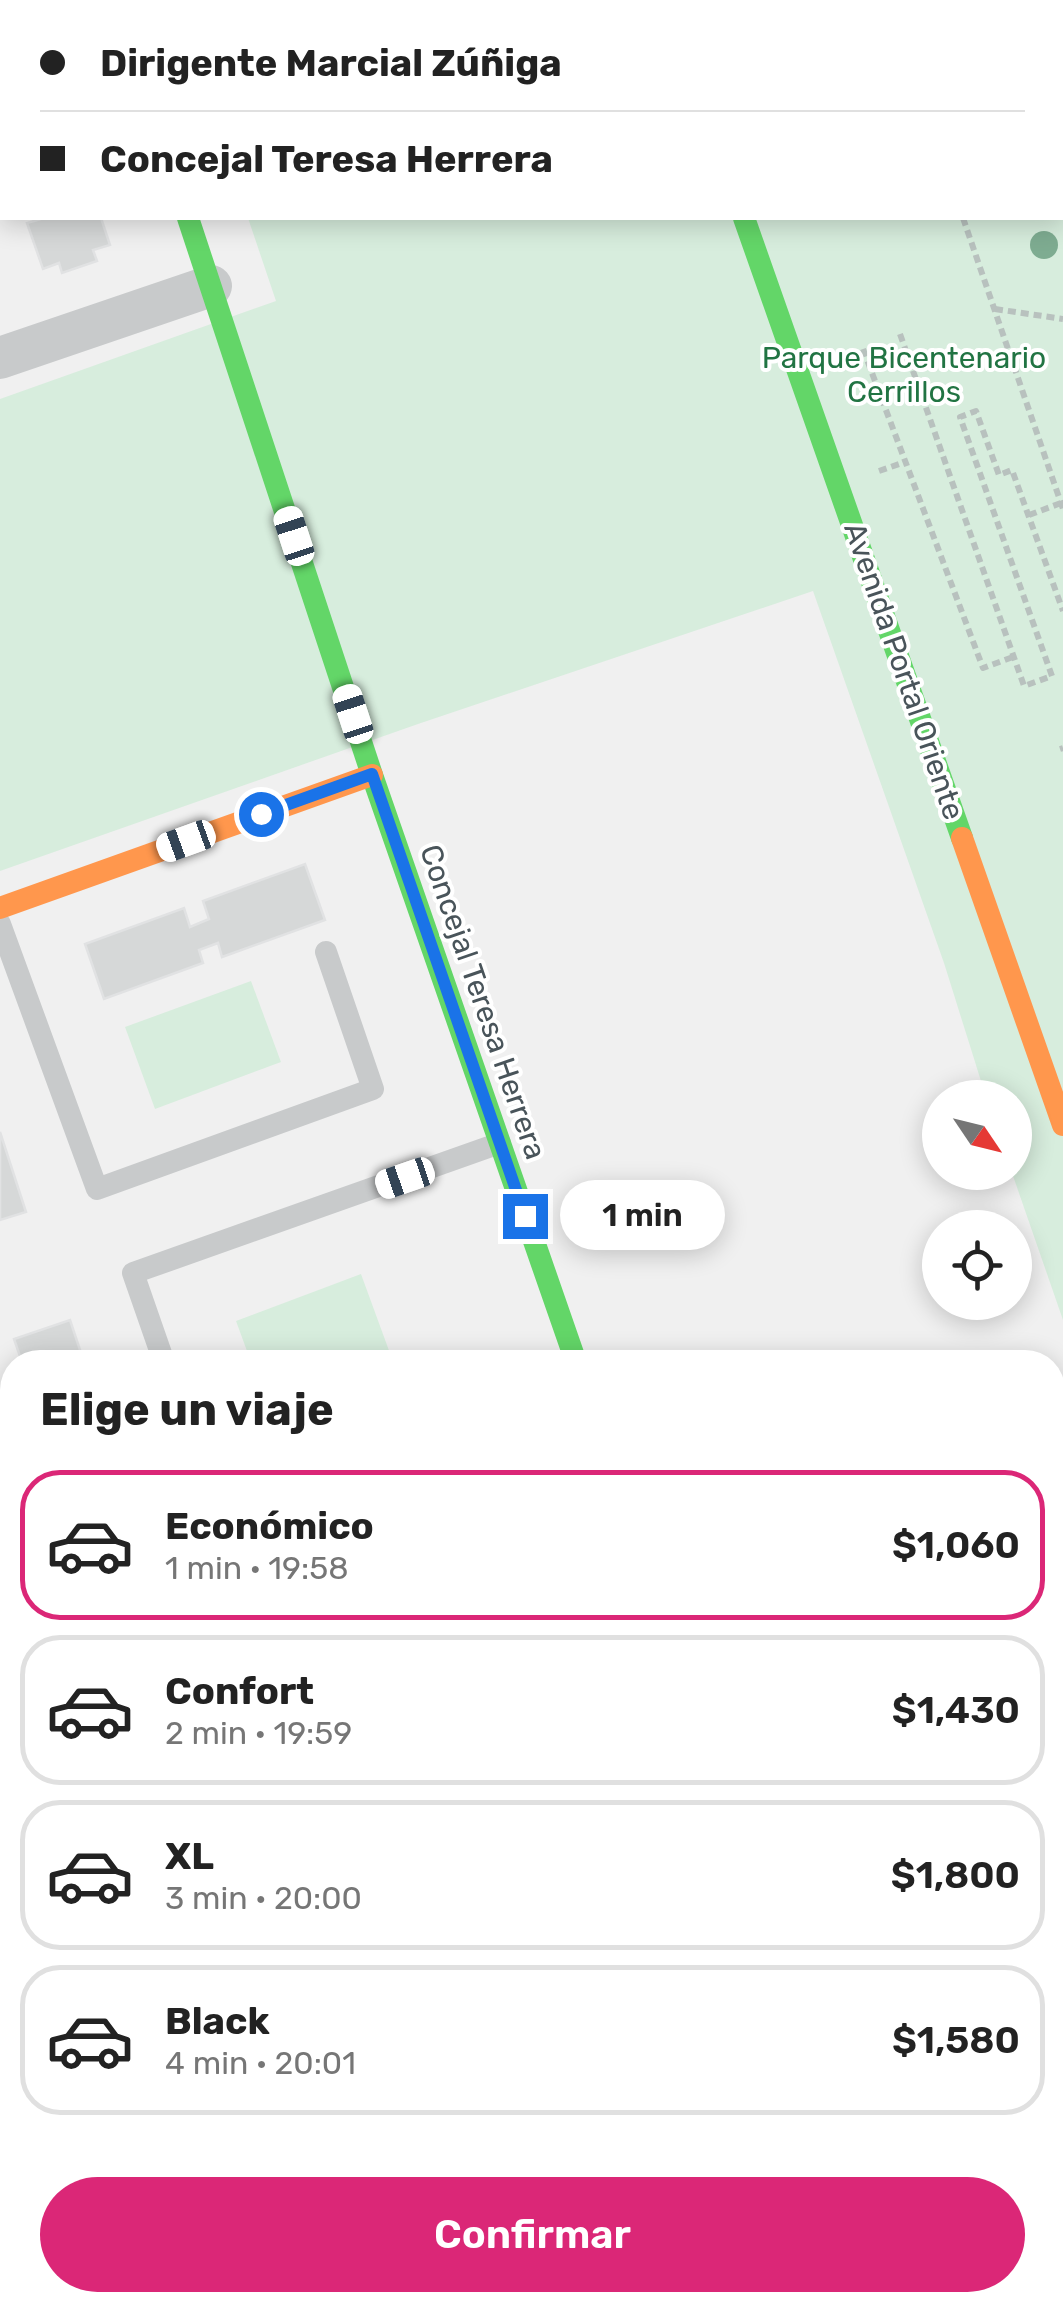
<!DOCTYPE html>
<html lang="es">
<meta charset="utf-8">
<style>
:root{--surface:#fff;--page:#f2f2f2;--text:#222;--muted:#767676;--line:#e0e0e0;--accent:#db2777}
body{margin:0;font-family:Rubik,sans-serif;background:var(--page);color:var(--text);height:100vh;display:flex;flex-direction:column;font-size:38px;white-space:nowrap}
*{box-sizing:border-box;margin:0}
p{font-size:32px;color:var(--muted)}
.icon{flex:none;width:55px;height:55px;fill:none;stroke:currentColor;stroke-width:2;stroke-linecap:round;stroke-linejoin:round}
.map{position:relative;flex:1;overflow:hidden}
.sheet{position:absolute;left:0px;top:1350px;width:1065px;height:962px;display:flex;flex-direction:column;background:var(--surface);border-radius:40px 40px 0 0;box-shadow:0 5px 25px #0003}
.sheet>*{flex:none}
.hud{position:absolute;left:0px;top:0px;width:1065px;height:220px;box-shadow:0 5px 25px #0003;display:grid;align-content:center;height:220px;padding:0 40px;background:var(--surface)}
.needle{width:65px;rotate:125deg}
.buttons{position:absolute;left:922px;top:1080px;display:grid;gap:20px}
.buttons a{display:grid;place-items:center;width:110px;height:110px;border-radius:50%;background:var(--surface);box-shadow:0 5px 25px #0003;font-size:50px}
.end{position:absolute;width:45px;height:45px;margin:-22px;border:12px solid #1a73e8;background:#fff;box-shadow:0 0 0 5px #fff}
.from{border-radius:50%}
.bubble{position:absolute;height:70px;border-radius:35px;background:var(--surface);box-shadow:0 5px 25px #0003;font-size:32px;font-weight:600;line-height:70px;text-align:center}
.car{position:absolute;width:30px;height:60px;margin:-30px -15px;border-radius:12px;box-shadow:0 0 8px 2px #0007;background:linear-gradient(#fff 24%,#345 0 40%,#fff 0 76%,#345 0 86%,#fff 0)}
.hud b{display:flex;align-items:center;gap:35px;height:95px;font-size:38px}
.hud b+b{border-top:2px solid var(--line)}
.hud i{width:25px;height:25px;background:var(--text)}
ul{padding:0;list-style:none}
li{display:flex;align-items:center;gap:30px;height:150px;margin:0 20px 15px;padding:0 20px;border:5px solid var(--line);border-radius:40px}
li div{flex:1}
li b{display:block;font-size:38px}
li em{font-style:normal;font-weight:600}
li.selected{border-color:var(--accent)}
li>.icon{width:90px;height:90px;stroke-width:1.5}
h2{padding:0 40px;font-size:45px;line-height:120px}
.action{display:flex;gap:20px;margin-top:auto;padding:20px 40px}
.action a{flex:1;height:115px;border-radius:60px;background:var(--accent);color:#fff;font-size:40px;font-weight:600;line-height:115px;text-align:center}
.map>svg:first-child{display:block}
</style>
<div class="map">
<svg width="1063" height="2311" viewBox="0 0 1063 2311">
<rect width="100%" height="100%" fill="#f0f0f0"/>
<path fill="#e5e2de" d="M0 1480 12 1514V1580L0 1575Z"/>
<g fill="#d7eddd">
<path d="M176 0H1063V1320L1012 1173 1015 1172V1098L986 1097 944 963 813 591 418 724 0 871V399L276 301 248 218H1062V2H177Z"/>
<path d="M251 981 281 1062 155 1109 125 1027Z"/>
<path d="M361 1274 391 1356 373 1362H251L236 1321Z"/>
<path d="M0 1646 12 1652V2038L0 2043Z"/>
<path d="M1063 2281V2311H977L1008 2300H1052L1053 2285Z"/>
</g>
<g fill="#d6d8d8" stroke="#e1e2e3" stroke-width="2.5">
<path d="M0 0H22L23 2H2V91L0 84Z"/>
<path d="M44 218H101L110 245 93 250 97 261 62 273 59 263 43 269 27 223Z"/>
<path d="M305 864 325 920 222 957 218 943 199 950 203 963 104 999 85 944 184 908 190 927 209 919 203 901Z"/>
<path d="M0 1132 26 1212 0 1220Z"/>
<path d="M70 1320 84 1362H22L14 1339Z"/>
<path d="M195 2300H264L234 2311H199Z"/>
</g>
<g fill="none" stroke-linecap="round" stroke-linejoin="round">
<g stroke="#b8c1be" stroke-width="6" stroke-dasharray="8 5" stroke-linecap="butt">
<path d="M885 0 886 2"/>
<path d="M1043 0V2"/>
<path d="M1062 65 1063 66"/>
<path d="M1062 105 1063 104"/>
<path d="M963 218 1063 509"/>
<path d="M995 309 1063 319"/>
<path d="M900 334 1024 686 1052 676 960 417 976 411 999 475 1012 470 1063 611"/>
<path d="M863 349 983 668 1013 657"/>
<path d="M879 471 905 462"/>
<path d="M1029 515 1061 503"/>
<path d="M1060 749 1063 748"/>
<path d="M0 1444 12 1479"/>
<path d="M0 1864 12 1868"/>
<path d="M1052 2159 1063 2156"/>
<path d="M618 2311 649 2300"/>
</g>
<g stroke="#c8cacb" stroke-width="22">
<path d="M0 924 97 1189 373 1089 326 952"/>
<path d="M164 1362 133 1273 500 1143"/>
</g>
<g stroke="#c8cacb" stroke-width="42">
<path d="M114 0 115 2"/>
<path d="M668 0 669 2"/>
<path d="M0 358 211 286"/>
<path d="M0 1605 12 1610"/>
<path d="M1052 2111 1063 2108"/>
<path d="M1052 2212 1063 2206"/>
<path d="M0 2228 12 2239"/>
<path d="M76 2300 85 2311"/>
<path d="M463 2311 495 2300"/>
<path d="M772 2311 804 2300"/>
</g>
<g stroke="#63d668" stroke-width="22">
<path d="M188 218 372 775 576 1362"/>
<path d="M744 218 962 838"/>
</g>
<g stroke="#ff974d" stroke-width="22">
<path d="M962 838 1063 1125"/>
<path d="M0 908 372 775"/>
</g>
</g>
<circle fill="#7eac91" cx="1044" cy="245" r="14"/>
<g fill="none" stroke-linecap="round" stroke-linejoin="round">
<path stroke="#1a73e8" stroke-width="12" d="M261 814 372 774 525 1216"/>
</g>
<g text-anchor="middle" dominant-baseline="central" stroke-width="8" stroke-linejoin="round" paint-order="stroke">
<g font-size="30" fill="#217443" stroke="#fff">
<text x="904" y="358">Parque Bicentenario<tspan x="904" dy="34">Cerrillos</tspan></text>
</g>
<g font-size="30" fill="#49545a" stroke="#fff">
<text transform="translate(904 671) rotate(71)">Avenida Portal Oriente</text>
<text transform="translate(483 1002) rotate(71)">Concejal Teresa Herrera</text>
</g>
</g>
</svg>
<div class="buttons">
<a><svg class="needle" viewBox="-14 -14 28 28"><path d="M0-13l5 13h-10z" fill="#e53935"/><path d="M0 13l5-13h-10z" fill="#767676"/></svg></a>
<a><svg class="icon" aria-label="locate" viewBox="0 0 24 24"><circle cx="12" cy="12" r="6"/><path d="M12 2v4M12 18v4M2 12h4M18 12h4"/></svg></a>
</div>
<i class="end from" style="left:261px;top:814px"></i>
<i class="end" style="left:525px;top:1216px"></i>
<div class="bubble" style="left:560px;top:1180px;width:165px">1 min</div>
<i class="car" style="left:294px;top:536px;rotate:342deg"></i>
<i class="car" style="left:353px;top:714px;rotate:342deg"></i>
<i class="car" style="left:186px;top:841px;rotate:250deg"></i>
<i class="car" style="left:405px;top:1178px;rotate:251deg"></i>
<div class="hud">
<b><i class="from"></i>Dirigente Marcial Zúñiga</b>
<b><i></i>Concejal Teresa Herrera</b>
</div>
<section class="sheet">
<h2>Elige un viaje</h2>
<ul>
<li class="selected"><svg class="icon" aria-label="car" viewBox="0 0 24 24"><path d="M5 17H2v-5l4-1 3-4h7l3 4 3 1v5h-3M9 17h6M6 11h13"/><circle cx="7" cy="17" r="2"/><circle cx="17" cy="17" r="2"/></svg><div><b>Económico</b><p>1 min · 19:58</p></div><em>$1,060</em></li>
<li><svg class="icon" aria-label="car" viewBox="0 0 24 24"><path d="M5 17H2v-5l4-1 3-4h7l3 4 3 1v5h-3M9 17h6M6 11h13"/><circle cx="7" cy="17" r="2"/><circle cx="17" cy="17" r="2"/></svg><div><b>Confort</b><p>2 min · 19:59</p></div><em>$1,430</em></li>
<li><svg class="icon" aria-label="car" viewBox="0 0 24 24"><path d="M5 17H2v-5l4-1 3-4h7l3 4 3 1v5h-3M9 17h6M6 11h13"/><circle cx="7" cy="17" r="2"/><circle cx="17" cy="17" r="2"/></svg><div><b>XL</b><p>3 min · 20:00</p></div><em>$1,800</em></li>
<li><svg class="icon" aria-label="car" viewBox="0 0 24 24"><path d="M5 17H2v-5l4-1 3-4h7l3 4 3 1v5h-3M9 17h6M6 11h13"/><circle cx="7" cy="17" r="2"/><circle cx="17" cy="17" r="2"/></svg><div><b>Black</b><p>4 min · 20:01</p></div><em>$1,580</em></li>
</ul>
<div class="action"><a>Confirmar</a></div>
</section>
</div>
